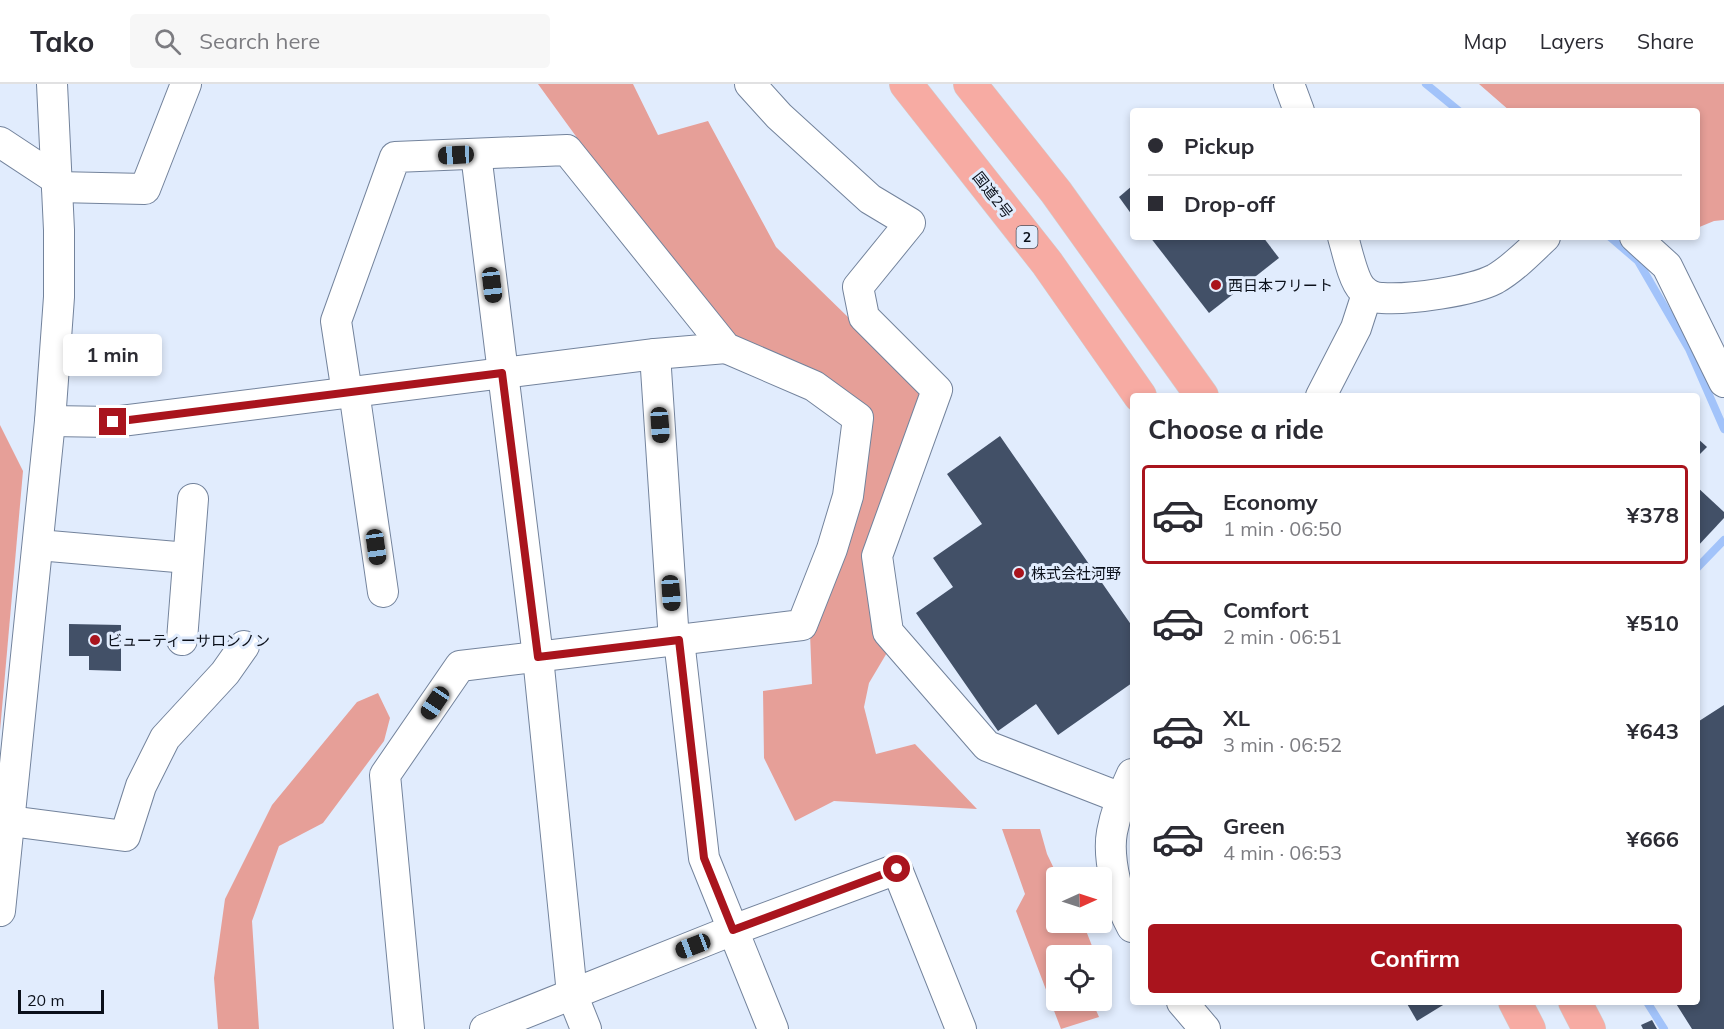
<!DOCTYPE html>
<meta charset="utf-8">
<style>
:root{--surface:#fff;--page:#f7f7f7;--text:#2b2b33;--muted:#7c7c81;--line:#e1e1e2;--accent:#a9141d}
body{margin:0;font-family:Mulish,"Noto Sans JP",sans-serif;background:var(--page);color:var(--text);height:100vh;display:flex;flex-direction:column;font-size:22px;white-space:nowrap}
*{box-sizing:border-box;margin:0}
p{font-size:20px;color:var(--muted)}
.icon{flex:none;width:33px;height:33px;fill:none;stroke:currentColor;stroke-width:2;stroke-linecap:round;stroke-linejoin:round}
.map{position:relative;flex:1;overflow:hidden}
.side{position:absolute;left:1130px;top:309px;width:570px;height:612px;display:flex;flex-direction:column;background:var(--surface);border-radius:6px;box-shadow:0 3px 9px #0003}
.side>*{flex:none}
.hud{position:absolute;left:1130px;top:24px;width:570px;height:132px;border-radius:6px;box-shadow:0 3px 9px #0003;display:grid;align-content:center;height:132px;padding:0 18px;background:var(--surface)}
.needle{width:39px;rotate:87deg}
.tools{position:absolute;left:1046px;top:783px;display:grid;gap:12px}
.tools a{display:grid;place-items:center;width:66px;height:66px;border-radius:6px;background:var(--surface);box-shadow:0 3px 9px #0003;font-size:30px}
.scale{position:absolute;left:18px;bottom:15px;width:86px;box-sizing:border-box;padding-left:6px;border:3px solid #0b101a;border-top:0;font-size:16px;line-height:21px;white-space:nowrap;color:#0b101a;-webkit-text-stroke:4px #e1ecfd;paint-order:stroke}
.end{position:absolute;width:27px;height:27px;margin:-14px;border:8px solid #a9141d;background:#fff;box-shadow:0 0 0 3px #fff}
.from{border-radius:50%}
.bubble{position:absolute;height:42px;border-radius:6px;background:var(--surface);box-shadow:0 3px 9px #0003;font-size:20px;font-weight:700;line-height:42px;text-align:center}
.car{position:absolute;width:18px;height:36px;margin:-18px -9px;border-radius:8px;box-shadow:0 0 4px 2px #0007;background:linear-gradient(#222 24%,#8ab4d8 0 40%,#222 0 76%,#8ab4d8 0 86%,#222 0)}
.hud b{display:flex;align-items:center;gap:21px;height:57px;font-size:22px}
.hud b+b{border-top:2px solid var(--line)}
.hud i{width:15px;height:15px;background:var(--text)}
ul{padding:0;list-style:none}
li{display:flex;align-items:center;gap:18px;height:99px;margin:0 12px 9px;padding:0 6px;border:3px solid transparent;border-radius:6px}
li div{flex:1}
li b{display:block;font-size:22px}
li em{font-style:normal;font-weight:700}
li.on{border-color:var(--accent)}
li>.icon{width:54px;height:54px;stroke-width:1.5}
h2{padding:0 18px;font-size:27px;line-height:72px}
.action{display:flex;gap:12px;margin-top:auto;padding:12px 18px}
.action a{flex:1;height:69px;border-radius:6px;background:var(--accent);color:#fff;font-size:24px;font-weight:700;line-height:69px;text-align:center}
header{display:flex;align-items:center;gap:36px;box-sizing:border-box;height:84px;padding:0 30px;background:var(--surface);border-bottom:2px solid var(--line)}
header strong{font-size:28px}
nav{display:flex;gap:33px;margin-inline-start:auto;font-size:21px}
.search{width:420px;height:54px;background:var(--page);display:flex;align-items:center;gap:15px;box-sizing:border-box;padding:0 21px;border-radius:6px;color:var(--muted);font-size:22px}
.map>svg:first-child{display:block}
</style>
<header>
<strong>Tako</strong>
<div class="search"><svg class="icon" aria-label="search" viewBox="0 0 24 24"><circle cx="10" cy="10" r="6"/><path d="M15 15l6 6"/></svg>Search here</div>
<nav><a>Map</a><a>Layers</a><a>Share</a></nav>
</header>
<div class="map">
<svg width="1724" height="945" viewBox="0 0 1724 945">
<rect width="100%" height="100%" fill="#e1ecfd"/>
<g fill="#e69f98">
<path d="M538 0H633L658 51 708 37 776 163 926 309 867 470 888 567 869 599 864 623 876 670 915 660 977 725 834 717 795 737 764 674 763 607 812 600 810 549 868 333 734 251 583 62Z"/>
<path d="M1479 0H1724V136L1714 137 1697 144 1696 27H1510Z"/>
<path d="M0 341 23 387 0 647Z"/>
<path d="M378 609 390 634 384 657 323 739 279 762 252 837 259 945H218L214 894 225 815 272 721 357 618Z"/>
<path d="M1002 745H1040L1047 770 1058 793 1056 794V838L1083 839 1094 867 1089 871 1056 872V916L1092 917 1099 933 1061 945 1016 827 1025 810Z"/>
</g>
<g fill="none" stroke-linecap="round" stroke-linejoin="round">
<g stroke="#a2c3fa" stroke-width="8">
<path d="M1426 0 1459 27"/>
<path d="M1610 153 1638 177 1689 265 1724 345"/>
<path d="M1696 485 1724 456"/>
<path d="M1647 918 1664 945"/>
</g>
</g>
<g fill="#425067">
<path d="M1132 102V131L1119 113Z"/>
<path d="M1150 153H1263L1279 174 1209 229Z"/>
<path d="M1000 352 1132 542V599L1058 651 1036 620 998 647 916 529 953 503 933 474 982 440 947 390Z"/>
<path d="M1696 353 1707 363 1696 374Z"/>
<path d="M1696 402 1724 428V434L1696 464Z"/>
<path d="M69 540 121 541V587L89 586V572H69Z"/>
<path d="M1724 621V945H1692L1675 918H1696V639Z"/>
<path d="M1406 918H1448L1417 937Z"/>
<path d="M1652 936 1657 945H1643L1641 941Z"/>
</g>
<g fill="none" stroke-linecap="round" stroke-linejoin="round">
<g stroke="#73839c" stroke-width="32">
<g id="minor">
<path d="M750 0 779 32 870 115 910 139 858 203 864 233 937 306 877 472 888 548 987 662 1121 714"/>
<path d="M1289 0 1299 27"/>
<path d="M0 58 56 95"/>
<path d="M476 70 538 573 572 910 586 945"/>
<path d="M57 103 145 105 186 0"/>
<path d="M1343 153C1347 166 1353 196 1362 205 1367 210 1375 214 1382 214 1409 216 1472 207 1495 195 1514 184 1530 167 1545 153"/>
<path d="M1635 153 1667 182 1724 298"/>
<path d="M655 270 674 557"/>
<path d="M354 307 383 508"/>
<path d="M347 309 336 237 395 73 567 66 726 264 814 302 858 334 848 412 832 465 802 541 460 582 385 691 409 945"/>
<path d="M1321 312 1356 244 1367 210"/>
<path d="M50 337 113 338 655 270 726 264"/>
<path d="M38 461 188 474"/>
<path d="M182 556 193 415"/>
<path d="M679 556 704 774 773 945"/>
<path d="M1132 690C1123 709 1116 727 1112 748 1107 775 1119 820 1132 843"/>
<path d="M10 737 125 752 141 702 165 654 225 589 244 562"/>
<path d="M0 827 50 337 59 213V146L52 0"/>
<path d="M1182 918 1205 945"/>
<path d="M485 945 733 846 897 785 961 945"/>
</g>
</g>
<g stroke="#cecfd1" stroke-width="34">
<g id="highway">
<path d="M906 0 1047 179 1140 312"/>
<path d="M970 0 1056 108 1202 312"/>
<path d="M1515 918 1529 945"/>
<path d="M1575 918 1589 945"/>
</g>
</g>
<use href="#minor" stroke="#fff" stroke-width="30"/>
<use href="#highway" stroke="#f7aba3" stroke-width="33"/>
</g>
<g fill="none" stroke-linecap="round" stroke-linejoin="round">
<path stroke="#a9141d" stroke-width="8" d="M113 338 502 289 538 573 679 556 704 774 733 846 897 785"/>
</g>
<g fill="#a9141d" stroke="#e1ecfd" stroke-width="2">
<circle cx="1216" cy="201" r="6"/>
<circle cx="1019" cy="489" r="6"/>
<circle cx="95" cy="556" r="6"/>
</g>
<g text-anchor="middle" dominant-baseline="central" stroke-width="6" stroke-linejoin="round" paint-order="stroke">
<rect fill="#e1ecfd" stroke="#4b525e" stroke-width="1.5" x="1016.5" y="142" width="21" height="22" rx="4.5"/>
<g font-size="14" font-weight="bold" fill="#0b101a">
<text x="1027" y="153">2</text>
</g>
<g font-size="15" fill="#0b101a" stroke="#e1ecfd">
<text transform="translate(993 111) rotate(52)">国道2号</text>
</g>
<g font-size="15" fill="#0b101a" stroke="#e1ecfd" text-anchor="start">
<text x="1228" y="201">西日本フリート</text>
<text x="1031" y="489">株式会社河野</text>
<text x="107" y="556">ビューティーサロンノン</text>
</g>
</g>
</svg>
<div class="tools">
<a><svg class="needle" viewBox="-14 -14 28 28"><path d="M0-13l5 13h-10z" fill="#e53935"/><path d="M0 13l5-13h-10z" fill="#7c7c81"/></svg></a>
<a><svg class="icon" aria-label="locate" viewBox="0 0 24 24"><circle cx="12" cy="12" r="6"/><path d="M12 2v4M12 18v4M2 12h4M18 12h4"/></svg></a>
</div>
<div class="scale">20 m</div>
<i class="end from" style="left:897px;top:785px"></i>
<i class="end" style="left:113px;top:338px"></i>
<div class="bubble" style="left:63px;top:250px;width:99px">1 min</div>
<i class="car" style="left:456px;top:71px;rotate:267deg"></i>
<i class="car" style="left:492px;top:201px;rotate:173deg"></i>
<i class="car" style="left:660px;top:341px;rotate:176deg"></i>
<i class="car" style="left:376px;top:463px;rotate:172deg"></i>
<i class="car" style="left:671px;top:509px;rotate:176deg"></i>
<i class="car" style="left:435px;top:619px;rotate:214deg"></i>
<i class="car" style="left:693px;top:862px;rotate:249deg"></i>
<div class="hud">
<b><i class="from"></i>Pickup</b>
<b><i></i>Drop-off</b>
</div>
<section class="side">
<h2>Choose a ride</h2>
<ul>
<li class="on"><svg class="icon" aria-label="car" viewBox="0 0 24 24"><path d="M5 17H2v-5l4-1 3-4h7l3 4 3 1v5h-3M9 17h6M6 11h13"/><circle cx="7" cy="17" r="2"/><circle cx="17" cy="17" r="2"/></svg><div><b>Economy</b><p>1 min · 06:50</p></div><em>¥378</em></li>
<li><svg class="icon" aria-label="car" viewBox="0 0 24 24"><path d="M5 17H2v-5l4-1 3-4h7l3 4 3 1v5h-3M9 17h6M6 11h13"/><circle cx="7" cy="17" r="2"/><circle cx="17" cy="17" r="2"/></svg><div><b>Comfort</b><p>2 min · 06:51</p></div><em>¥510</em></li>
<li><svg class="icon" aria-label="car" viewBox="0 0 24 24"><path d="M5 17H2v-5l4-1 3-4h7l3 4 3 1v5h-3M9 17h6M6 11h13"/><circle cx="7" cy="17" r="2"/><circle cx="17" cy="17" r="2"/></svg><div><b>XL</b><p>3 min · 06:52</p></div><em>¥643</em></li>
<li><svg class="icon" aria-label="car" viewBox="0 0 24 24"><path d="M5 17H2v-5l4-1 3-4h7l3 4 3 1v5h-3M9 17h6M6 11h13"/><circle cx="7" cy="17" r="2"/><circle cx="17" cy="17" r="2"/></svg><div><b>Green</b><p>4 min · 06:53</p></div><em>¥666</em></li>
</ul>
<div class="action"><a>Confirm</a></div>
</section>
</div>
